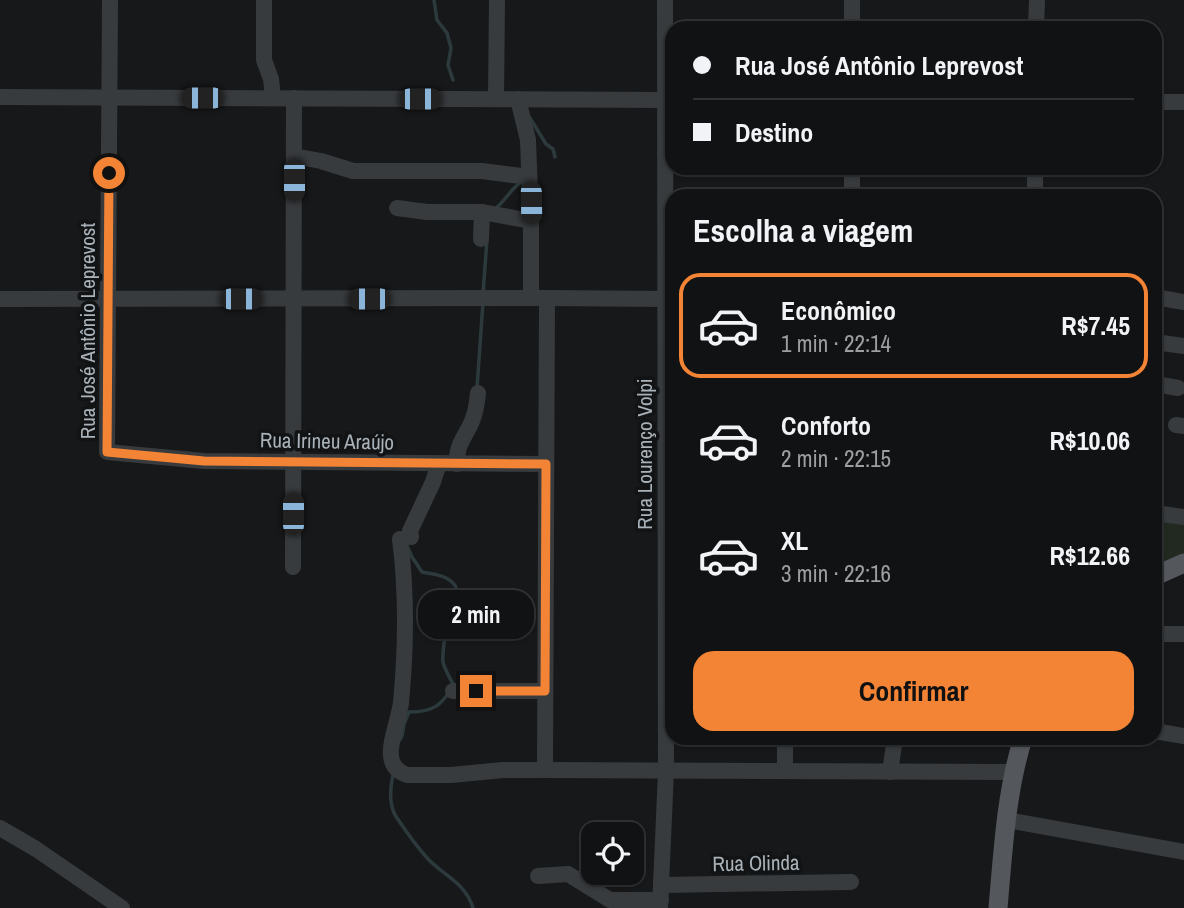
<!DOCTYPE html>
<html lang="pt">
<meta charset="utf-8">
<style>
:root{--surface:#111213;--page:#1e2021;--text:#f1f3f6;--muted:#9c9ea0;--line:#303233;--accent:#f38335}
body{margin:0;font-family:"Archivo Narrow",sans-serif;background:var(--page);color:var(--text);height:100vh;display:flex;flex-direction:column;font-size:26px;white-space:nowrap}
*{box-sizing:border-box;margin:0}
p{font-size:23px;color:var(--muted)}
.icon{flex:none;width:38px;height:38px;fill:none;stroke:currentColor;stroke-width:2;stroke-linecap:round;stroke-linejoin:round}
.map{position:relative;flex:1;overflow:hidden}
.drawer{position:absolute;left:665px;top:189px;width:497px;height:556px;display:flex;flex-direction:column;background:var(--surface);border-radius:21px;box-shadow:0 2px 5px #0004,0 0 0 2px var(--line)}
.drawer>*{flex:none}
.guide{position:absolute;left:665px;top:21px;width:497px;height:154px;border-radius:21px;box-shadow:0 2px 5px #0004,0 0 0 2px var(--line);display:grid;align-content:center;height:154px;padding:0 28px;background:var(--surface)}
.controls{position:absolute;left:581px;top:822px;display:grid;gap:14px}
.controls a{display:grid;place-items:center;width:63px;height:63px;border-radius:14px;background:var(--surface);box-shadow:0 2px 5px #0004,0 0 0 2px var(--line);font-size:35px}
.end{position:absolute;width:32px;height:32px;margin:-16px;border:9px solid #f38335;background:#111;box-shadow:0 0 0 4px #111}
.from{border-radius:50%}
.bubble{position:absolute;height:49px;border-radius:21px;background:var(--surface);box-shadow:0 2px 5px #0004,0 0 0 2px var(--line);font-size:23px;font-weight:700;line-height:49px;text-align:center}
.car{position:absolute;width:21px;height:42px;margin:-21px -10px;border-radius:9px;box-shadow:0 0 5px 2px #0007;background:linear-gradient(#222 24%,#8ab4d8 0 40%,#222 0 76%,#8ab4d8 0 86%,#222 0)}
.guide b{display:flex;align-items:center;gap:24px;height:66px;font-size:26px}
.guide b+b{border-top:2px solid var(--line)}
.guide i{width:18px;height:18px;background:var(--text)}
ul{padding:0;list-style:none}
li{display:flex;align-items:center;gap:21px;height:105px;margin:0 14px 10px;padding:0 14px;border:4px solid transparent;border-radius:21px}
li div{flex:1}
li b{display:block;font-size:26px}
li em{font-style:normal;font-weight:700}
li.on{border-color:var(--accent)}
li>.icon{width:63px;height:63px;stroke-width:1.5}
h2{padding:0 28px;font-size:32px;line-height:84px}
.cta{display:flex;gap:14px;margin-top:auto;padding:14px 28px}
.cta a{flex:1;height:80px;border-radius:21px;background:var(--accent);color:#111;font-size:28px;font-weight:700;line-height:80px;text-align:center}
.map>svg:first-child{display:block}
</style>
<div class="map">
<svg width="1184" height="908" viewBox="0 0 1184 908">
<rect width="100%" height="100%" fill="#171819"/>
<path fill="#222921" d="M1155 520 1184 525V554L1155 568Z"/>
<g fill="none" stroke-linecap="round" stroke-linejoin="round">
<g stroke="#2d3a3d" stroke-width="3.5">
<path d="M434 0 437 20 447 33 451 48 448 65 453 80"/>
<path d="M530 118 546 144 553 149 555 157"/>
<path d="M496 208C505 201 510 190 520 183"/>
<path d="M483 294 487 239"/>
<path d="M477 388 483 302"/>
<path d="M408 548 412 557 422 572C432 574 446 575 453 583 463 593 452 608 448 618 446 626 442 654 443 662 445 671 451 679 454 686"/>
<path d="M399 741 402 736 404 724 409 712C420 712 434 711 442 701 445 698 447 695 450 692"/>
<path d="M393 775C390 788 389 803 395 815 405 830 416 846 429 860 445 876 466 884 473 908"/>
</g>
<g stroke="#383b3e" stroke-width="16">
<path d="M110 0 107 452 204 461 546 464"/>
<path d="M264 0V60L271 79 273 98"/>
<path d="M852 0V28"/>
<path d="M1036 28 1037 0"/>
<path d="M0 97 672 100"/>
<path d="M496 99 497 0"/>
<path d="M518 99 528 140 531 221V298"/>
<path d="M1155 102H1184"/>
<path d="M294 156 321 161 353 171H482L529 177"/>
<path d="M852 168V196"/>
<path d="M1035 196V168"/>
<path d="M397 208 427 212H482L531 221"/>
<path d="M481 239 482 212"/>
<path d="M1155 297 1184 302"/>
<path d="M0 299 547 298 665 299"/>
<path d="M1155 342 1184 346"/>
<path d="M1155 384 1178 388"/>
<path d="M1176 425 1184 426"/>
<path d="M457 464C456 444 465 438 472 421 476 412 477 403 478 393"/>
<path d="M1155 513 1184 517"/>
<path d="M411 537 410 531 433 482 439 463"/>
<path d="M400 539C407 593 406 649 401 703 399 717 389 744 391 756 392 766 398 772 407 775H451L503 770H545L1014 772"/>
<path d="M293 567 294 98"/>
<path d="M1155 634H1184"/>
<path d="M453 691H545"/>
<path d="M1155 731 1184 736"/>
<path d="M545 770 547 298"/>
<path d="M785 771V738"/>
<path d="M890 772 895 738"/>
<path d="M1007 820 1184 852"/>
<path d="M0 828 36 849 122 908"/>
<path d="M538 876 568 874 610 900H661"/>
<path d="M661 885 851 882"/>
<path d="M660 908 666 771 665 0"/>
</g>
<g stroke="#54585d" stroke-width="19">
<path d="M1155 576 1184 563"/>
<path d="M998 908C1003 851 1006 793 1023 738"/>
</g>
</g>
<g fill="none" stroke-linecap="round" stroke-linejoin="round">
<path stroke="#f38335" stroke-width="9" d="M109 173 107 452 204 461 546 464 545 691H476"/>
</g>
<g text-anchor="middle" dominant-baseline="central" stroke-width="7" stroke-linejoin="round" paint-order="stroke">
<g font-size="21" fill="#a9b2b9" stroke="#121314">
<text transform="translate(87 331) rotate(-90)">Rua José Antônio Leprevost</text>
<text transform="translate(327 441) rotate(1)">Rua Irineu Araújo</text>
<text transform="translate(644 454) rotate(-90)">Rua Lourenço Volpi</text>
<text transform="translate(756 863) rotate(-1)">Rua Olinda</text>
</g>
</g>
</svg>
<div class="controls">
<a><svg class="icon" aria-label="locate" viewBox="0 0 24 24"><circle cx="12" cy="12" r="6"/><path d="M12 2v4M12 18v4M2 12h4M18 12h4"/></svg></a>
</div>
<i class="end from" style="left:109px;top:173px"></i>
<i class="end" style="left:476px;top:691px"></i>
<div class="bubble" style="left:418px;top:590px;width:116px">2 min</div>
<i class="car" style="left:202px;top:98px;rotate:270deg"></i>
<i class="car" style="left:420px;top:99px;rotate:90deg"></i>
<i class="car" style="left:294px;top:180px;rotate:180deg"></i>
<i class="car" style="left:531px;top:203px;rotate:179deg"></i>
<i class="car" style="left:241px;top:299px;rotate:90deg"></i>
<i class="car" style="left:369px;top:299px;rotate:270deg"></i>
<i class="car" style="left:293px;top:514px;rotate:0deg"></i>
<div class="guide">
<b><i class="from"></i>Rua José Antônio Leprevost</b>
<b><i></i>Destino</b>
</div>
<section class="drawer">
<h2>Escolha a viagem</h2>
<ul>
<li class="on"><svg class="icon" aria-label="car" viewBox="0 0 24 24"><path d="M5 17H2v-5l4-1 3-4h7l3 4 3 1v5h-3M9 17h6M6 11h13"/><circle cx="7" cy="17" r="2"/><circle cx="17" cy="17" r="2"/></svg><div><b>Econômico</b><p>1 min · 22:14</p></div><em>R$7.45</em></li>
<li><svg class="icon" aria-label="car" viewBox="0 0 24 24"><path d="M5 17H2v-5l4-1 3-4h7l3 4 3 1v5h-3M9 17h6M6 11h13"/><circle cx="7" cy="17" r="2"/><circle cx="17" cy="17" r="2"/></svg><div><b>Conforto</b><p>2 min · 22:15</p></div><em>R$10.06</em></li>
<li><svg class="icon" aria-label="car" viewBox="0 0 24 24"><path d="M5 17H2v-5l4-1 3-4h7l3 4 3 1v5h-3M9 17h6M6 11h13"/><circle cx="7" cy="17" r="2"/><circle cx="17" cy="17" r="2"/></svg><div><b>XL</b><p>3 min · 22:16</p></div><em>R$12.66</em></li>
</ul>
<div class="cta"><a>Confirmar</a></div>
</section>
</div>
